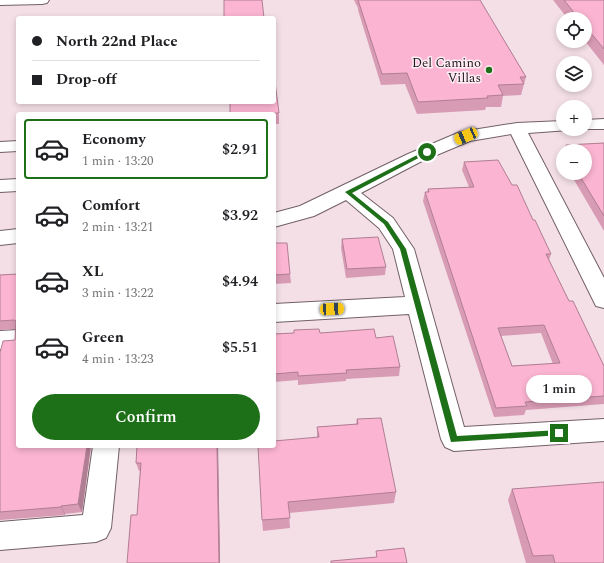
<!DOCTYPE html>
<meta charset="utf-8">
<style>
:root{--surface:#fff;--page:#f6f6f6;--text:#202124;--muted:#757577;--line:#e0e0e0;--accent:#1d7018}
body{margin:0;font-family:Spectral,serif;background:var(--page);color:var(--text);height:100vh;display:flex;flex-direction:column;font-size:15px;white-space:nowrap}
*{box-sizing:border-box;margin:0}
p{font-size:13px;color:var(--muted)}
.icon{flex:none;width:22px;height:22px;fill:none;stroke:currentColor;stroke-width:2;stroke-linecap:round;stroke-linejoin:round}
.map{position:relative;flex:1;overflow:hidden}
.panel{position:absolute;left:16px;top:112px;width:260px;height:336px;display:flex;flex-direction:column;background:var(--surface);border-radius:4px;box-shadow:0 2px 6px #0003}
.panel>*{flex:none}
.hud{position:absolute;left:16px;top:16px;width:260px;height:88px;border-radius:4px;box-shadow:0 2px 6px #0003;display:grid;align-content:center;height:88px;padding:0 16px;background:var(--surface)}
.controls{position:absolute;left:556px;top:12px;display:grid;gap:8px}
.controls a{display:grid;place-items:center;width:36px;height:36px;border-radius:50%;background:var(--surface);box-shadow:0 2px 6px #0003;font-size:20px}
.end{position:absolute;width:18px;height:18px;margin:-9px;border:5px solid #1d7018;background:#fff;box-shadow:0 0 0 2px #fff}
.from{border-radius:50%}
.bubble{position:absolute;height:28px;border-radius:14px;background:var(--surface);box-shadow:0 2px 6px #0003;font-size:13px;font-weight:600;line-height:28px;text-align:center}
.car{position:absolute;width:12px;height:24px;margin:-12px -6px;border-radius:5px;box-shadow:0 0 3px 1px #0007;background:linear-gradient(#f5c518 24%,#345 0 40%,#f5c518 0 76%,#345 0 86%,#f5c518 0)}
.hud b{display:flex;align-items:center;gap:14px;height:38px;font-size:15px}
.hud b+b{border-top:1px solid var(--line)}
.hud i{width:10px;height:10px;background:var(--text)}
ul{padding:7px 0 0;list-style:none}
li{display:flex;align-items:center;gap:12px;height:60px;margin:0 8px 6px;padding:0 8px;border:2px solid transparent;border-radius:4px}
li div{flex:1}
li b{display:block;font-size:15px}
li em{font-style:normal;font-weight:600}
li.selected{border-color:var(--accent)}
li>.icon{width:36px;height:36px;stroke-width:1.5}
.primary-button{display:flex;gap:8px;margin-top:auto;padding:8px 16px}
.primary-button a{flex:1;height:46px;border-radius:24px;background:var(--accent);color:#fff;font-size:16px;font-weight:600;line-height:46px;text-align:center}
.map>svg:first-child{display:block}
</style>
<div class="map">
<svg width="604" height="563" viewBox="0 0 604 563">
<rect width="100%" height="100%" fill="#f4dfe7"/>
<g fill="none" stroke-linecap="round" stroke-linejoin="round">
<g stroke="#726067" stroke-width="2">
<g id="minor">
<path d="M0 0H49L47 3 42 4 0 5Z"/>
<path d="M604 119V129H580H585V120Z"/>
<path d="M563 121V129L569 130 528 133 604 278V308L596 306 593 300 511 134 470 141 420 162 361 193 393 218 414 249 464 427 604 419V441L454 451 445 447 441 439 409 314 274 322V304L405 297 393 249 379 228 346 200 314 216 274 227V213L300 206 408 154 460 132 517 123Z"/>
<path d="M18 141V151L0 152V142Z"/>
<path d="M18 179V191L0 192V180Z"/>
<path d="M18 229V243L0 245V231Z"/>
<path d="M18 330V348L0 349V331Z"/>
<path d="M93 446H119L111 528 106 538 96 542 0 550V522L83 515Z"/>
</g>
</g>
<use href="#minor" fill="#fff" fill-rule="evenodd"/>
</g>
<g fill="#d89bb4" fill-rule="evenodd">
<path d="M354 0H480L526 77 521 95 503 96 501 107H486L485 110 417 114 405 84 381 85 358 10V8Z"/>
<path d="M553 0H604V65L585 41V19H568Z"/>
<path d="M279 113V124H274V114H230Z"/>
<path d="M604 143V231L570 173H585V151H564L566 145Z"/>
<path d="M464 162 512 185 533 220 551 254 549 260 569 301 604 366V404L526 410 524 415 494 417 423 201 425 192H427L428 189 469 187 462 170ZM541 333 553 364 512 366 501 336Z"/>
<path d="M342 239 386 267 385 275 346 278 341 248Z"/>
<path d="M274 243 290 274 291 283 274 284Z"/>
<path d="M18 274V446H91L82 512 65 514V515L0 520V353L15 340V329L0 330V275Z"/>
<path d="M320 333 376 338 400 367 399 376 346 379V381L298 385V380L274 382V334Z"/>
<path d="M357 419 396 492 394 503 289 513 290 528 263 531 262 520 317 437V427L356 424Z"/>
<path d="M137 446H218L220 563 137 515 140 471H139L136 463Z"/>
<path d="M512 489 604 563H526L508 500Z"/>
</g>
<g fill="#b07e92">
<path d="M87 446H91L82 512 78 504Z"/>
<path d="M217 446H218L220 563H219Z"/>
<path d="M61 506 65 514V515L61 507Z"/>
</g>
<g fill="#fbb4d1" stroke="#b07e92" fill-rule="evenodd">
<path d="M224 0H262L264 18H224Z"/>
<path d="M358 0H480L526 77H520L524 84 498 85 503 95 487 96 488 98 418 102 407 73 382 74Z"/>
<path d="M564 0H604V49L585 26V19H579Z"/>
<path d="M274 74 279 113 251 114H230V102H274Z"/>
<path d="M604 143V216L578 173H585V151H570L566 145Z"/>
<path d="M498 160 512 185H517L533 220H535L551 254H546L569 301H573L604 366V396L525 402 527 406 496 408 425 192H429L428 189 474 187 464 162ZM544 325 560 363 512 366 498 328Z"/>
<path d="M378 237 386 267 347 269 342 239Z"/>
<path d="M274 243H287L290 274 274 275Z"/>
<path d="M18 274V446H87L78 504 61 506V507L0 512V353L3 341 15 340 16 321 14 320 0 321V275Z"/>
<path d="M319 329 320 333 374 329 376 338 393 336 400 367 346 370 347 373 298 376V372L274 374V334L294 333V330Z"/>
<path d="M381 418 396 492 288 502 290 518 262 520 258 446H274V441L319 437 317 427 358 424 357 419Z"/>
<path d="M137 446H217L219 563H127L131 515H137L141 463H136Z"/>
<path d="M604 482V563H555L553 555 533 556 512 489Z"/>
<path d="M404 548 407 563H331V561L377 557 376 551Z"/>
</g>
<path fill="#1d7018" d="M425 151 430 152 352 193 388 222 406 249 457 436 559 430 562 431V435L451 442 400 249 384 224 345 192Z"/>
<circle fill="#1d7018" stroke="#feedf4" stroke-width="1.5" cx="489" cy="70" r="4"/>
<g text-anchor="middle" dominant-baseline="central" stroke-width="3" stroke-linejoin="round" paint-order="stroke">
<g font-size="13" fill="#1f181b" stroke="#feedf4" text-anchor="end">
<text x="481" y="63">Del Camino<tspan x="481" dy="15">Villas</tspan></text>
</g>
</g>
</svg>
<div class="controls">
<a><svg class="icon" aria-label="locate" viewBox="0 0 24 24"><circle cx="12" cy="12" r="6"/><path d="M12 2v4M12 18v4M2 12h4M18 12h4"/></svg></a>
<a><svg class="icon" aria-label="layers" viewBox="0 0 24 24"><path d="M12 4l9 5-9 5-9-5zM3 14l9 5 9-5"/></svg></a>
<a>+</a>
<a>−</a>
</div>
<i class="end from" style="left:427px;top:152px"></i>
<i class="end" style="left:559px;top:433px"></i>
<div class="bubble" style="left:526px;top:375px;width:66px">1 min</div>
<i class="car" style="left:466px;top:136px;rotate:247deg"></i>
<i class="car" style="left:332px;top:309px;rotate:87deg"></i>
<div class="hud">
<b><i class="from"></i>North 22nd Place</b>
<b><i></i>Drop-off</b>
</div>
<section class="panel">
<ul>
<li class="selected"><svg class="icon" aria-label="car" viewBox="0 0 24 24"><path d="M5 17H2v-5l4-1 3-4h7l3 4 3 1v5h-3M9 17h6M6 11h13"/><circle cx="7" cy="17" r="2"/><circle cx="17" cy="17" r="2"/></svg><div><b>Economy</b><p>1 min · 13:20</p></div><em>$2.91</em></li>
<li><svg class="icon" aria-label="car" viewBox="0 0 24 24"><path d="M5 17H2v-5l4-1 3-4h7l3 4 3 1v5h-3M9 17h6M6 11h13"/><circle cx="7" cy="17" r="2"/><circle cx="17" cy="17" r="2"/></svg><div><b>Comfort</b><p>2 min · 13:21</p></div><em>$3.92</em></li>
<li><svg class="icon" aria-label="car" viewBox="0 0 24 24"><path d="M5 17H2v-5l4-1 3-4h7l3 4 3 1v5h-3M9 17h6M6 11h13"/><circle cx="7" cy="17" r="2"/><circle cx="17" cy="17" r="2"/></svg><div><b>XL</b><p>3 min · 13:22</p></div><em>$4.94</em></li>
<li><svg class="icon" aria-label="car" viewBox="0 0 24 24"><path d="M5 17H2v-5l4-1 3-4h7l3 4 3 1v5h-3M9 17h6M6 11h13"/><circle cx="7" cy="17" r="2"/><circle cx="17" cy="17" r="2"/></svg><div><b>Green</b><p>4 min · 13:23</p></div><em>$5.51</em></li>
</ul>
<div class="primary-button"><a>Confirm</a></div>
</section>
</div>
